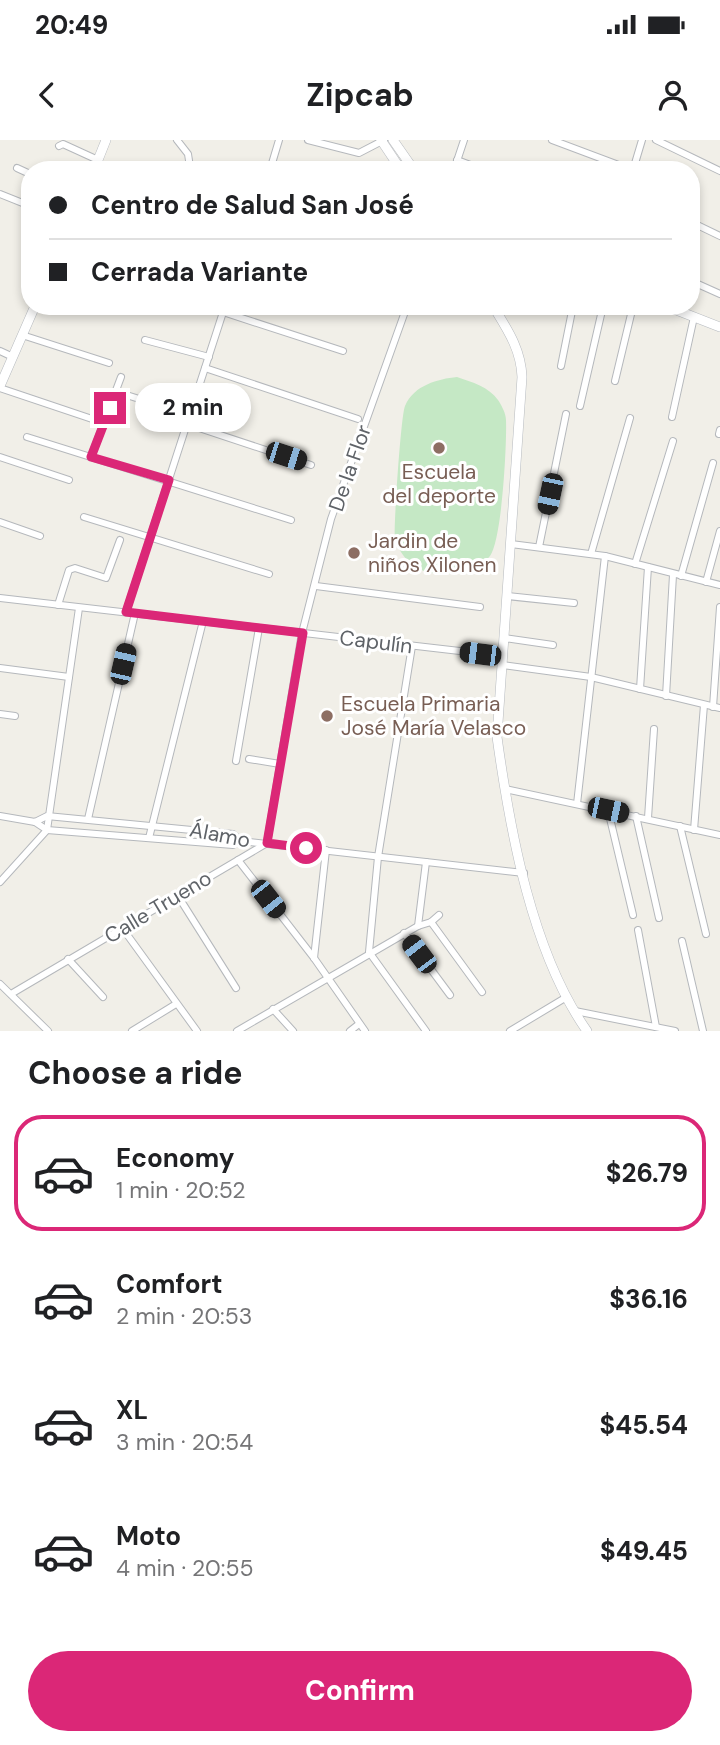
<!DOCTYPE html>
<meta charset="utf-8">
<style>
:root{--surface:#fff;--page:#f6f6f6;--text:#202124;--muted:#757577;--line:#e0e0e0;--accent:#db2777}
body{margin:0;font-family:"DM Sans",sans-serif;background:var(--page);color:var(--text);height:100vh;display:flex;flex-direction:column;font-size:26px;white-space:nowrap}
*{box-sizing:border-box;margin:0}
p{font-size:23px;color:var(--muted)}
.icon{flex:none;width:38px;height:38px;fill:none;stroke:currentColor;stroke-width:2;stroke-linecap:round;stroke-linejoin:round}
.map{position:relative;height:891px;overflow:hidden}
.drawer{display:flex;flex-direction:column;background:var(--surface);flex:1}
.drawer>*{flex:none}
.hud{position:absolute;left:21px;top:21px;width:679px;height:154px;border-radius:28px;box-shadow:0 4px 10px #0003;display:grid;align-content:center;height:154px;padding:0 28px;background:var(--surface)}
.end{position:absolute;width:32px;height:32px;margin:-16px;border:9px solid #db2777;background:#fff;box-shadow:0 0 0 4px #fff}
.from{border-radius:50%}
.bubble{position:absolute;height:49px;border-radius:24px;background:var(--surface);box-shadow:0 4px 10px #0003;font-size:23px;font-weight:700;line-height:49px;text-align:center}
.car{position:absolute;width:21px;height:42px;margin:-21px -10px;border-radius:9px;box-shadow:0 0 5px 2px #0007;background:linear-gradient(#222 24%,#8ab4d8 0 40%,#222 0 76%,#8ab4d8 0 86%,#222 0)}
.hud b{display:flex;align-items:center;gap:24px;height:66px;font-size:26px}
.hud b+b{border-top:2px solid var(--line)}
.hud i{width:18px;height:18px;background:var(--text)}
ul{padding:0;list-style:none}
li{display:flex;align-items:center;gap:21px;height:116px;margin:0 14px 10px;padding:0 14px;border:4px solid transparent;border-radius:28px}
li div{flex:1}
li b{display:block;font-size:26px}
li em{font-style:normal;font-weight:700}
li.current{border-color:var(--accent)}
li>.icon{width:63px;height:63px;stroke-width:1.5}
h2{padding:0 28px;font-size:32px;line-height:84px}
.action{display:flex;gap:14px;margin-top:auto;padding:14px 28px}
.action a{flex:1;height:80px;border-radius:42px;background:var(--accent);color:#fff;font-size:28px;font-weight:700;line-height:80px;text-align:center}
.status{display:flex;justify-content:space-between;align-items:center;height:49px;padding:0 35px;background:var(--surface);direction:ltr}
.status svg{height:19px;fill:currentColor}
header{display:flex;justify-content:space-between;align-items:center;height:91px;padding:0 28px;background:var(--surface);font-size:32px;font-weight:700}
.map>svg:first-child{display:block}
</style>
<div class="status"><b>20:49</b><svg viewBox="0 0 49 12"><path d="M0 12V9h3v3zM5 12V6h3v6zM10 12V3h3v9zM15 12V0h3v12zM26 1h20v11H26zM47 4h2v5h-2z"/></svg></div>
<header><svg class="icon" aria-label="back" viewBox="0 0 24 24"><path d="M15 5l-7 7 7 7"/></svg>Zipcab<svg class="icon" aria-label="person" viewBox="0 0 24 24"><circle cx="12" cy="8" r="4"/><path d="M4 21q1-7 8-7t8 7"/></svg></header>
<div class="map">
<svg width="720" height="891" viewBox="0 0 720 891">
<rect width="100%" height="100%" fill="#f1efe8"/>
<path fill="#c5e8c5" d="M457 237C472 242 489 247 498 260 502 266 506 274 506 280 507 303 502 400 490 416 477 433 452 436 432 433 414 430 400 416 395 399 393 392 401 274 405 266 414 245 438 239 457 237Z"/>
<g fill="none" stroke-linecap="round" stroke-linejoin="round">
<g stroke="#b5b8bc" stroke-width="8">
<g id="minor">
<path d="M177 0 188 14 190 27 199 30"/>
<path d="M308 0 359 13 384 0"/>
<path d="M552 0 632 30"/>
<path d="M656 0 720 31"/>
<path d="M59 6 63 4 98 20"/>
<path d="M457 20 484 30"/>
<path d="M17 28 30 34"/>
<path d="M270 30 279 0"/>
<path d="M454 30 464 0"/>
<path d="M633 30 642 0"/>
<path d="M0 54 30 66"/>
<path d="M691 82 720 96"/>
<path d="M691 141 720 154"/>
<path d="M223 172 343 211"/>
<path d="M22 195 109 223"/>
<path d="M145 200 209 217"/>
<path d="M0 211 13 217"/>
<path d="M561 226 573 166"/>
<path d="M205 228 358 279"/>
<path d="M615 241 633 166"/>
<path d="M0 248 104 283"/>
<path d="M117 252 190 275"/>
<path d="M580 266 603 166"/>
<path d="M672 277 694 177"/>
<path d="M187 284 311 325"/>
<path d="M719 294 720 290"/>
<path d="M27 297 291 380"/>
<path d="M0 317 69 340"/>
<path d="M91 317 121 237"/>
<path d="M84 377 269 434"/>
<path d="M0 382 40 396"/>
<path d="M511 404 605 416 720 445"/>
<path d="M539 407 566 274"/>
<path d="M591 414 630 278"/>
<path d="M635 424 673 301"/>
<path d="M681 436 713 323"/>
<path d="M706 442 720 391"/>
<path d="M316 446 480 467"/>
<path d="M507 456 574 463"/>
<path d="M0 458 503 516"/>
<path d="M58 465 69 430 75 428 106 438 120 400"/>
<path d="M126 472 225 166"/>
<path d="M504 498 553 505"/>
<path d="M412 506 378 717 369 812 426 891"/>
<path d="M502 525 591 537 720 568"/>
<path d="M0 528 69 537"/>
<path d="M640 549 648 427"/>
<path d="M666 556 673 435"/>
<path d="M713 567 720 467"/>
<path d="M0 574 15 576"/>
<path d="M249 619 280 624"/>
<path d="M236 621 259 488"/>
<path d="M505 649 720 695"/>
<path d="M577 664 605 416"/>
<path d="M608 670 633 775"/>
<path d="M0 676 35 682 47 676 233 694 241 701 524 733"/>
<path d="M636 676 659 778"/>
<path d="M648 678 654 589"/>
<path d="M88 679 135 473"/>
<path d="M35 682 47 690 233 705 241 701"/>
<path d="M680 686 706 794"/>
<path d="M47 690 79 468"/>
<path d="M694 690 704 565"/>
<path d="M149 698 203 481"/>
<path d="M238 720 314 818 365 891"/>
<path d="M0 742 47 690"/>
<path d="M178 756 236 848"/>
<path d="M431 782 482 852"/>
<path d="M418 786 426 722"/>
<path d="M123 789 197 891"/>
<path d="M638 790 656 887"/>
<path d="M404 793 450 855"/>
<path d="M682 801 703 891"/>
<path d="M314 818 326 710"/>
<path d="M68 819 103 857"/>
<path d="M0 844 48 891"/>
<path d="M11 854 267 703 302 493 331 379 407 166"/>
<path d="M273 869 293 891"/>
<path d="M575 871 675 891"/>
<path d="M132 891 176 864"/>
<path d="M237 891 418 786 431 782 439 775"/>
<path d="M350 891 359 884"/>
<path d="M510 891 565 858"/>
</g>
</g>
<g stroke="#b6babf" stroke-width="10">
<g id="secondary">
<path d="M381 0 401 30"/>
<path d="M393 0 414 30"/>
<path d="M94 30 106 0"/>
<path d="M493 166C507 189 521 209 522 237L497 597C510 691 532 813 587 891"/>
<path d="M666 166 720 187"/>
<path d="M0 246 35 166"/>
</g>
</g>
<use href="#minor" stroke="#fff" stroke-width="6"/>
<use href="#secondary" stroke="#fff" stroke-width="9"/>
</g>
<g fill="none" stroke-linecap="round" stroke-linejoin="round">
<path stroke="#db2777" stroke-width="9" d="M110 268 91 317 169 340 126 472 303 493 267 703 306 708"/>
</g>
<g fill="#8d6e63" stroke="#fff" stroke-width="2.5">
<circle cx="439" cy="308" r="7"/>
<circle cx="354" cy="413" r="7"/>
<circle cx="327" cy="576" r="7"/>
</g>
<g text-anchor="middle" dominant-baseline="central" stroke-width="6" stroke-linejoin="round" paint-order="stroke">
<g font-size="21" fill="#5f6368" stroke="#fff">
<text transform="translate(350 328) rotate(-71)">De la Flor</text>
<text transform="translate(376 502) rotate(7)">Capulín</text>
<text transform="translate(220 695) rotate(11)">Álamo</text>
<text transform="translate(158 767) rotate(-31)">Calle Trueno</text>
</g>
<g font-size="21" fill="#785e54" stroke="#fff" text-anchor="start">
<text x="439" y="332" text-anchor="middle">Escuela<tspan x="439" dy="24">del deporte</tspan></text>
<text x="368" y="401">Jardin de<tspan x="368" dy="24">niños Xilonen</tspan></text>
<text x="341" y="564">Escuela Primaria<tspan x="341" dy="24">José María Velasco</tspan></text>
</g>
</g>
</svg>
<i class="end from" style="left:306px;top:708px"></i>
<i class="end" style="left:110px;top:268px"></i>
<div class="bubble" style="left:135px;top:243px;width:116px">2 min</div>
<i class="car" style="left:286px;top:316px;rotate:108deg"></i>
<i class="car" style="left:550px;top:354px;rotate:192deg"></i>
<i class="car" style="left:480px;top:514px;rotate:277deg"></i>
<i class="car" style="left:123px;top:524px;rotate:13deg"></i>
<i class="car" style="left:608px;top:670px;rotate:102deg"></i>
<i class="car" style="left:268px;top:759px;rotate:142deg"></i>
<i class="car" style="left:419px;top:814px;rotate:323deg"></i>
<div class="hud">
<b><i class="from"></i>Centro de Salud San José</b>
<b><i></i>Cerrada Variante</b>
</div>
</div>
<section class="drawer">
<h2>Choose a ride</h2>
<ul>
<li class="current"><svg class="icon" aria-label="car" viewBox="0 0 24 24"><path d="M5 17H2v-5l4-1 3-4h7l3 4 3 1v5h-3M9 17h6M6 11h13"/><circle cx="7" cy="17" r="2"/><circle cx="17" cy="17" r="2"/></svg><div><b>Economy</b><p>1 min · 20:52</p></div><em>$26.79</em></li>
<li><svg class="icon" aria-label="car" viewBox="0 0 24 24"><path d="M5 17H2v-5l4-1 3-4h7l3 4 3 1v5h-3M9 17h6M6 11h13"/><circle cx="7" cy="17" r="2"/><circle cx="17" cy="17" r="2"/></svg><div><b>Comfort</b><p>2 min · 20:53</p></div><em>$36.16</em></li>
<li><svg class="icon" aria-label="car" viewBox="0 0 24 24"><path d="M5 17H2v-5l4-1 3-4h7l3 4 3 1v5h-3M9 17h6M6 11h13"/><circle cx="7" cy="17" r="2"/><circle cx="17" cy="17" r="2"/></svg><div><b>XL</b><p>3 min · 20:54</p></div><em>$45.54</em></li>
<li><svg class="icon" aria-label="car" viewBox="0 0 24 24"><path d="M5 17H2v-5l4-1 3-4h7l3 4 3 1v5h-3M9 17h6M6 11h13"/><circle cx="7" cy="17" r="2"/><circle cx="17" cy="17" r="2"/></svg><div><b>Moto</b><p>4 min · 20:55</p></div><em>$49.45</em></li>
</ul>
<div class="action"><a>Confirm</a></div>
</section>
